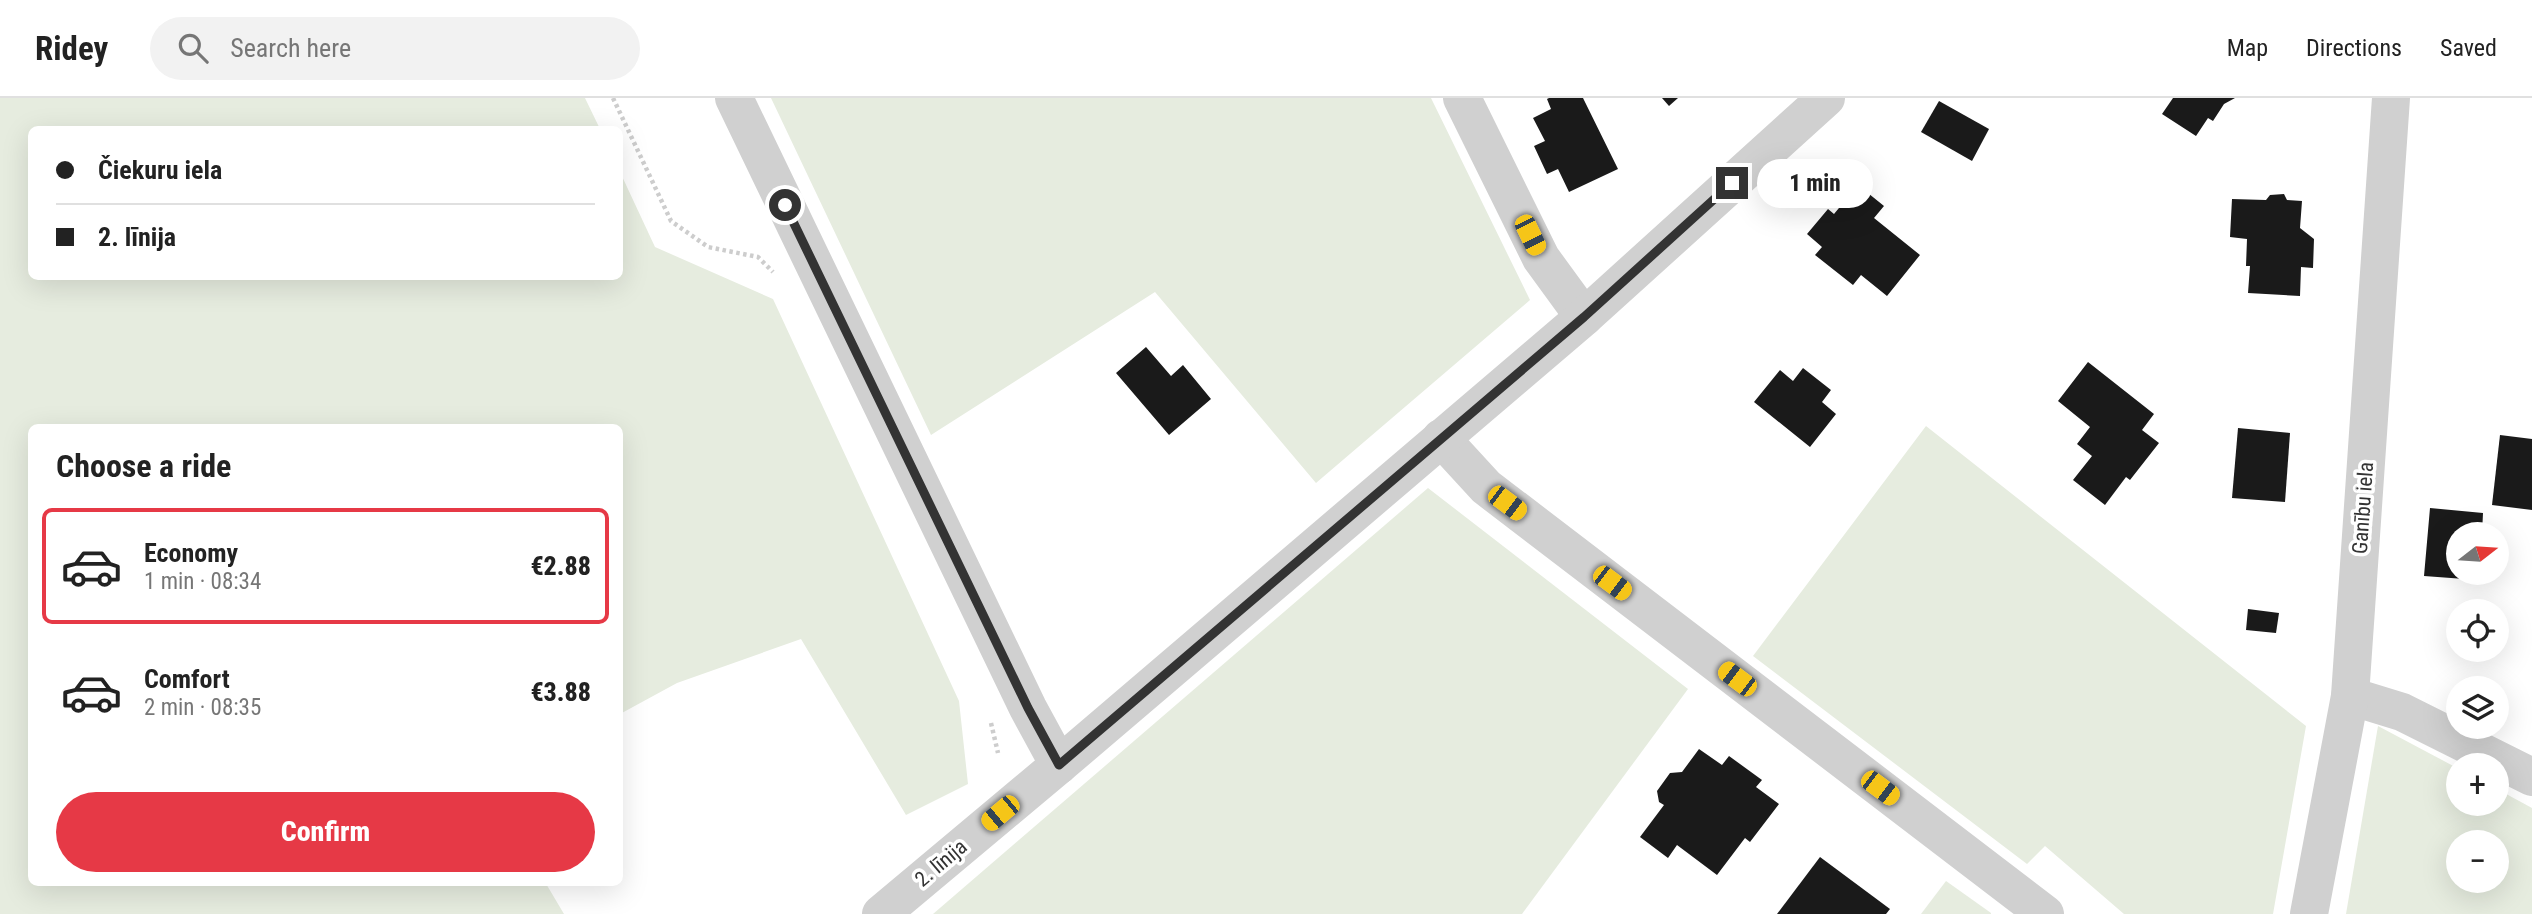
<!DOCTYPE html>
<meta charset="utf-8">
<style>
:root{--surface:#fff;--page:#f2f2f2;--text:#222;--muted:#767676;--line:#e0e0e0;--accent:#e63946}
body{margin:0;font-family:"Roboto Condensed",sans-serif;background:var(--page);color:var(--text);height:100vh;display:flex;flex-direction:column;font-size:26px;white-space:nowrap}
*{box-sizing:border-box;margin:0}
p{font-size:23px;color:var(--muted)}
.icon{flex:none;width:38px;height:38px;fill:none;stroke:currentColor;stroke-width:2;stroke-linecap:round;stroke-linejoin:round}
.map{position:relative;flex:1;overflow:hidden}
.details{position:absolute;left:28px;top:326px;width:595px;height:462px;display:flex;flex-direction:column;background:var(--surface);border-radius:10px;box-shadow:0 7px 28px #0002}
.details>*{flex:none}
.top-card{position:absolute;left:28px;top:28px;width:595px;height:154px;border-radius:10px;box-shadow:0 7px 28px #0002;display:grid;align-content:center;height:154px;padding:0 28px;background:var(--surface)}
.needle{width:46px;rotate:73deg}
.controls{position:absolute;left:2446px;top:424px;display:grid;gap:14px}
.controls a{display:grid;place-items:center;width:63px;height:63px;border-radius:50%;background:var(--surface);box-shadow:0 7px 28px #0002;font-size:35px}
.end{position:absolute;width:32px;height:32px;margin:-16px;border:9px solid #333;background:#fff;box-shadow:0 0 0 4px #fff}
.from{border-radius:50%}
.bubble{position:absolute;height:49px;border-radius:24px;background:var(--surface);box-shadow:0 7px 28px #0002;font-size:23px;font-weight:800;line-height:49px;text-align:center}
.car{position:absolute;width:21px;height:42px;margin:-21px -10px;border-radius:9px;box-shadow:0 0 5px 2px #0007;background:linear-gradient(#f5c518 24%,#345 0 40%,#f5c518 0 76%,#345 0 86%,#f5c518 0)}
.top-card b{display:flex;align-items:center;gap:24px;height:66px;font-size:26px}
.top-card b+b{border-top:2px solid var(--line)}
.top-card i{width:18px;height:18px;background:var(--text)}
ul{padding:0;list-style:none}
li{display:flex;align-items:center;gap:21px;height:116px;margin:0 14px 10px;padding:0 14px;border:4px solid transparent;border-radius:10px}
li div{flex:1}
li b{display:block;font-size:26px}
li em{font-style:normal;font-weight:800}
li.selected{border-color:var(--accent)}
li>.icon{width:63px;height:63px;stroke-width:1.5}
h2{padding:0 28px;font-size:32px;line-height:84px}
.action{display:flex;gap:14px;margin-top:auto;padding:14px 28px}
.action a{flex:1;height:80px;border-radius:42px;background:var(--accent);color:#fff;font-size:28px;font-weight:800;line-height:80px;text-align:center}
header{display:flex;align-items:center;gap:42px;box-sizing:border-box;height:98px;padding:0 35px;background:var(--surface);border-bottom:2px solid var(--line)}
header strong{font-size:33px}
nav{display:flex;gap:38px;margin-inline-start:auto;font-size:24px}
.search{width:490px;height:63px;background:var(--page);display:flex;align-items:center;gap:18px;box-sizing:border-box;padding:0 24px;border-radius:38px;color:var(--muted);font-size:26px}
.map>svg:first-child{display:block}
</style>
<header>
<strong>Ridey</strong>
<div class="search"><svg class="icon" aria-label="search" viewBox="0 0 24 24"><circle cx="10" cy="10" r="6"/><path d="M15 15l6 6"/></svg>Search here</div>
<nav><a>Map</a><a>Directions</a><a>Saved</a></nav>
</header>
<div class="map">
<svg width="2532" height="816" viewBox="0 0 2532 816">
<rect width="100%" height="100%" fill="#fff"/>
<g fill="#e6ecdf" fill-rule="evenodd">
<path d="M0 0H585L600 31 32 32V178H620V74L655 149 773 201 959 603 968 686 906 717 801 541 677 585 620 616V329H32V784H545L564 816H0Z"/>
<path d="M771 0H1431L1530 202 1316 385 1155 194 931 337Z"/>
<path d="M1926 328 2306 628 2273 816H2124L2045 748 2027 766 1753 558Z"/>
<path d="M1428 390 1688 591 1522 816H933Z"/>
<path d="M2378 628 2459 671V705H2497V691L2532 710V816H2346ZM2459 744H2497V782H2459Z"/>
<path d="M1946 783 1991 815V816H1921Z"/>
</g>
<g fill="#1a1a1a">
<path d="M1549 0H1583L1618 71 1569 94 1558 71 1547 76 1534 48 1545 43 1533 20 1551 11 1547 1Z"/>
<path d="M1662 0H1678L1669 8Z"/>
<path d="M2173 0H2235L2224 6 2213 23 2208 20 2196 38 2162 16Z"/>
<path d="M1939 3 1989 31 1972 63 1921 34Z"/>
<path d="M1858 87 1884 108 1874 120 1920 157 1887 198 1861 177 1853 187 1815 157 1822 149 1807 136 1828 111 1834 116Z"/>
<path d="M2284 96 2287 102 2302 103 2300 130 2314 141 2313 170 2301 169 2300 198 2248 195 2250 168H2246L2247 141 2230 139 2232 101 2266 102 2270 97Z"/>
<path d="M1146 249 1171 278 1183 267 1211 301 1169 337 1116 275Z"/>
<path d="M2088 264 2154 316 2142 332 2159 345 2130 382 2126 379 2105 407 2073 382 2092 358 2077 346 2090 329 2058 303Z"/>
<path d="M1803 270 1831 292 1822 304 1836 316 1810 349 1754 304 1780 272 1793 283Z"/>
<path d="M2238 330 2290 335 2285 404 2232 400Z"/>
<path d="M2500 337 2532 341V412L2492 407Z"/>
<path d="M2430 410 2483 415 2482 436H2459V474H2479L2478 482 2424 478Z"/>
<path d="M2248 511 2279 515 2276 535 2246 532Z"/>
<path d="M1699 651 1722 667 1729 658 1762 682 1756 689 1779 706 1750 744 1745 740 1717 777 1677 747 1668 760 1640 739 1664 707 1659 704 1657 693 1670 675 1682 674Z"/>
<path d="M1820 759 1890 811 1886 816H1777Z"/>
</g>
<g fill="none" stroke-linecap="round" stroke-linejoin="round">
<g stroke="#cdcdcd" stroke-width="4.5" stroke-dasharray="3.5 3.5" stroke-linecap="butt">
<path d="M613 0 671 123 708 149 758 159 773 174"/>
<path d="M991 625 998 655"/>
</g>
<g stroke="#d0d0d0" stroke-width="38">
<path d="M734 0 1028 610 1059 667"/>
<path d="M1462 0 1541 160 1584 219"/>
<path d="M1441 340 1486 389 2045 816"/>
<path d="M2350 598 2402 614 2532 679"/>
<path d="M881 816 1059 667 1584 219 1826 0"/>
<path d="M2309 816 2350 598 2391 0"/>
</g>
</g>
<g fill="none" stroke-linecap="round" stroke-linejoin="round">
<path stroke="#333" stroke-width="9" d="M785 107 1028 610 1059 667 1584 219 1732 85"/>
</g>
<g text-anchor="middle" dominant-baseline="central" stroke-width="7" stroke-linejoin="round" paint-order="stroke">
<g font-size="21" fill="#333" stroke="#fff">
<text transform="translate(2363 410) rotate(-86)">Ganību iela</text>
<text transform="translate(941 765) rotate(-40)">2. līnija</text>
</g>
</g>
</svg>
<div class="controls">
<a><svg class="needle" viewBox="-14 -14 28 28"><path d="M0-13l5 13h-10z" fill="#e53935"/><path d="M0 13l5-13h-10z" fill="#767676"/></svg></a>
<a><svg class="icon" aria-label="locate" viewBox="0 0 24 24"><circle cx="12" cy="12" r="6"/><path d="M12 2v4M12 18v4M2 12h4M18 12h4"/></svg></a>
<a><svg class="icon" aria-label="layers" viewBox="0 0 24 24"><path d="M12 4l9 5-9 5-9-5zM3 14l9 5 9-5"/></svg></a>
<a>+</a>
<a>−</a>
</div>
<i class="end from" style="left:785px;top:107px"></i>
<i class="end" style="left:1732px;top:85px"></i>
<div class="bubble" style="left:1757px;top:61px;width:116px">1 min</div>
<i class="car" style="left:1530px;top:137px;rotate:154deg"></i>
<i class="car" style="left:1507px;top:405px;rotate:127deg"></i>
<i class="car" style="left:1612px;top:485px;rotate:127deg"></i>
<i class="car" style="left:1737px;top:581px;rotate:307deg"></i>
<i class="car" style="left:1880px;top:690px;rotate:127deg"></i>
<i class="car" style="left:1000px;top:715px;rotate:230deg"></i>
<div class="top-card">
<b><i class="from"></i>Čiekuru iela</b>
<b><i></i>2. līnija</b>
</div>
<section class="details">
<h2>Choose a ride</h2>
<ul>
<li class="selected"><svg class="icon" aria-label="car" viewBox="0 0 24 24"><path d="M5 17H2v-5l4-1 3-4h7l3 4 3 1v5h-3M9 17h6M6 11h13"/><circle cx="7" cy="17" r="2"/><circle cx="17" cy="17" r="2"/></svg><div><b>Economy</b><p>1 min · 08:34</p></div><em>€2.88</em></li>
<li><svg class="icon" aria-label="car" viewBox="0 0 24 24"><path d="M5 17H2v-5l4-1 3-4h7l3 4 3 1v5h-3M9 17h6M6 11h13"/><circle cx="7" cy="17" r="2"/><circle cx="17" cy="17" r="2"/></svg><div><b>Comfort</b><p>2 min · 08:35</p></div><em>€3.88</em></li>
</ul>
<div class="action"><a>Confirm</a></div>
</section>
</div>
